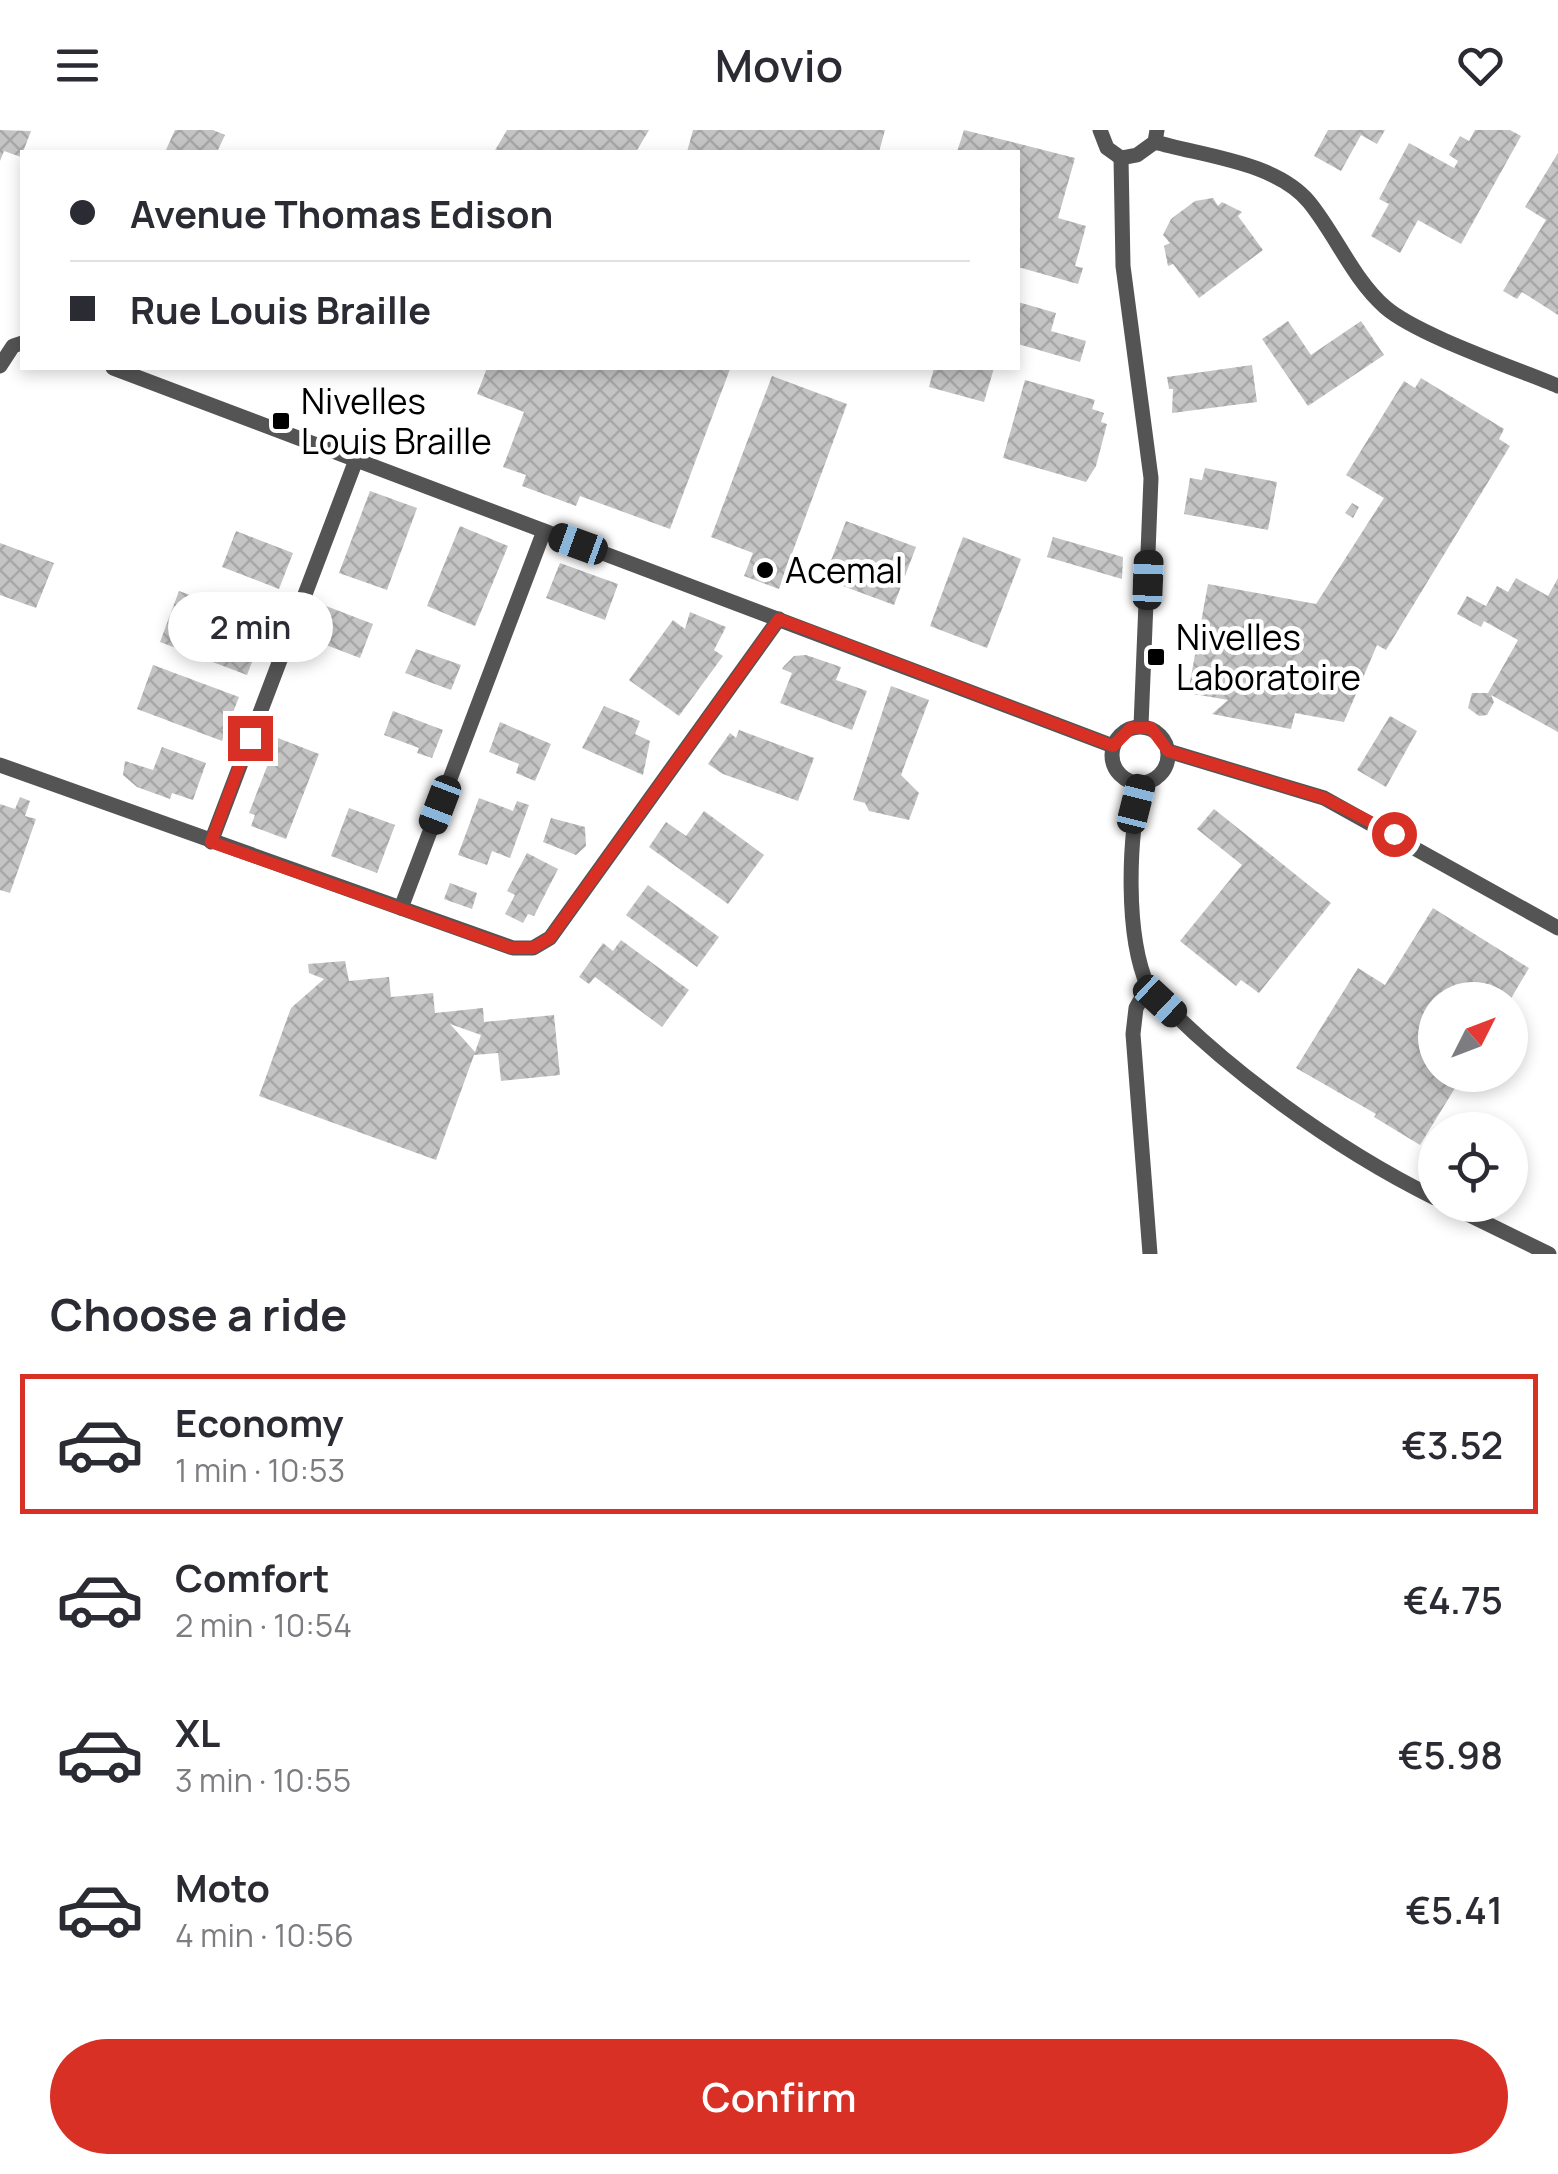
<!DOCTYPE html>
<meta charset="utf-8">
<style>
:root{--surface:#fff;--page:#f2f2f3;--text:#2b2b33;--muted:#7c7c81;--line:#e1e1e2;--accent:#d93025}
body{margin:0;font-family:Manrope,sans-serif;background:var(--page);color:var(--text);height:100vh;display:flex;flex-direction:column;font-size:38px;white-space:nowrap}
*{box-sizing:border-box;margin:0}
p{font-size:32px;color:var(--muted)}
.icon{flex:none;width:55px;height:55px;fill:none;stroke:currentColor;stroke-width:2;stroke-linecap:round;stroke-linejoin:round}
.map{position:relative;height:1124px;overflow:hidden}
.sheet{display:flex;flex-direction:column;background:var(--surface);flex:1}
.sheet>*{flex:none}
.top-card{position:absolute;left:20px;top:20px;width:1000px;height:220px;border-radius:0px;box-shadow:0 5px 15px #0003;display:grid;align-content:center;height:220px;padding:0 50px;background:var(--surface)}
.needle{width:65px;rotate:48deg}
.fabs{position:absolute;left:1418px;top:852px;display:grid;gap:20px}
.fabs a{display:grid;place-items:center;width:110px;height:110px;border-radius:50%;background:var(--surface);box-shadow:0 5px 15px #0003;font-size:50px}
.end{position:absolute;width:45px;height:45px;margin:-22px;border:12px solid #d93025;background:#fff;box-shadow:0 0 0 5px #fff}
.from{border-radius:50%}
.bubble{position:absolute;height:70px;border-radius:35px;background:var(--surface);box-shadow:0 5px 15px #0003;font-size:32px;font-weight:600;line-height:70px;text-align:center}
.car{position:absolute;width:30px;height:60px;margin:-30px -15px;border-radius:12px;box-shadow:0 0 8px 2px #0007;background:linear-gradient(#222 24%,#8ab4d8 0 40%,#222 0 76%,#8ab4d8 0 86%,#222 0)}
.top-card b{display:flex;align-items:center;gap:35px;height:95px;font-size:38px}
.top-card b+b{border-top:2px solid var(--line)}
.top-card i{width:25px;height:25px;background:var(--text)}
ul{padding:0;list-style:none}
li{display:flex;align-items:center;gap:30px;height:140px;margin:0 20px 15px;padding:0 30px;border:5px solid transparent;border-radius:0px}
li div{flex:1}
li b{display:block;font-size:38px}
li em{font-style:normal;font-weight:600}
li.current{border-color:var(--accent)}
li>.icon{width:90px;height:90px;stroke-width:1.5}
h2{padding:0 50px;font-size:45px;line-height:120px}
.action{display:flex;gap:20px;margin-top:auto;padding:20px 50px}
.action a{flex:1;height:115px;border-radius:60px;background:var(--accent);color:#fff;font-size:40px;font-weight:600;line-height:115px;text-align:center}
header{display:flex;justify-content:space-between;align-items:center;height:130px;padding:0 50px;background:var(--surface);font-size:45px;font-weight:600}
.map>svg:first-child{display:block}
</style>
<header><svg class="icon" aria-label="menu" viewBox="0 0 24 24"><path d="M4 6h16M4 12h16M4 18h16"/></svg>Movio<svg class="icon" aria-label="heart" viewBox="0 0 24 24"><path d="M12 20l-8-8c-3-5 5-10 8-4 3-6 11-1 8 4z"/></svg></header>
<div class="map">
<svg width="1558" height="1124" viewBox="0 0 1558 1124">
<defs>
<pattern id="building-cross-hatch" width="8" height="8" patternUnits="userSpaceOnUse" patternTransform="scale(2.5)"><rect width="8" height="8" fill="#c4c4c4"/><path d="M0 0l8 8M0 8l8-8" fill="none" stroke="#a7a7a7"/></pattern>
</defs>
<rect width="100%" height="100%" fill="#fff"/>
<g fill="url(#building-cross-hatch)" fill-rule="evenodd">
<path d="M0 0 31 1 21 27 4 21 0 31Z"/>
<path d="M175 0H213L225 5 217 22H165Z"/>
<path d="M507 0H649L636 22H494Z"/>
<path d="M693 0H885L879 22H687Z"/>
<path d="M964 0 1075 28 1058 88 1086 96 1075 136 1083 138 1078 154 1018 137V22H957Z"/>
<path d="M1328 0H1385L1377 14 1361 5 1341 41 1314 26Z"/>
<path d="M1475 0H1510L1521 6 1461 114 1418 90 1400 123 1371 106 1389 74 1379 69 1409 13 1454 38 1458 31 1449 25 1460 6 1469 11Z"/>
<path d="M1558 23V185L1522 162 1517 169 1503 161 1546 90 1525 77Z"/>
<path d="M1213 68 1218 76 1222 72 1242 82 1238 86 1263 120 1199 168 1173 134 1168 136 1164 116 1170 113 1163 105 1171 89 1195 71Z"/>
<path d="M1018 172 1056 183 1051 201 1086 211 1080 232 1018 214Z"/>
<path d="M1288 191 1311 225 1361 191 1384 225 1308 276 1262 209Z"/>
<path d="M1252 235 1257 272 1172 283 1173 259H1169L1167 247Z"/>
<path d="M487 238 730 239 670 399 580 366 576 376 522 356 526 345 503 337 524 282 477 264Z"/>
<path d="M934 238H994L984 272 929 257Z"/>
<path d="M772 246 847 274 779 459 744 446 753 423 711 407Z"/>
<path d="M1421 248 1504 299 1499 309 1510 316 1386 520 1377 515 1344 592 1295 583 1291 599 1212 584 1228 570 1188 563 1208 454 1316 474 1384 368 1346 345 1404 251 1415 258Z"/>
<path d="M1025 250 1095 270 1092 279 1104 283 1101 292 1107 294 1096 336 1086 352 1003 328Z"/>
<path d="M1205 338 1277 352 1268 400 1184 384 1190 348 1202 350Z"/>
<path d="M370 361 417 378 387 460 339 443Z"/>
<path d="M1352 373 1359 377 1353 388 1345 383Z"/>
<path d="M846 391 916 417 894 475 824 449Z"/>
<path d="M460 396 508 416 475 496 427 476Z"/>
<path d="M236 401 293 423 279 459 222 437Z"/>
<path d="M963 407 1021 429 987 518 930 496Z"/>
<path d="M1053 407 1123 427 1122 449 1047 427Z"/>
<path d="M0 413 54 433 36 478 0 465Z"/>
<path d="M560 433 618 454 605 490 546 468Z"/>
<path d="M1516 448 1548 466 1558 448V602L1491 565 1494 572 1487 585 1479 586 1468 578 1472 563H1488L1518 510 1484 491 1481 497 1457 484 1467 466 1486 476 1497 456 1508 462Z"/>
<path d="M179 461 242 484 237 496 262 506 247 545 160 512Z"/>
<path d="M326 476 373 494 360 528 313 510Z"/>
<path d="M690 482 726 497 714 520 723 526 679 586 629 550 673 490 685 499Z"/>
<path d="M416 519 461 535 451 560 405 543Z"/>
<path d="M806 525 841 537 836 550 867 561 852 600 780 573 792 543 782 539 784 536 794 526Z"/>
<path d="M153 535 239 567 222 611 137 579Z"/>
<path d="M891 556 929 570 901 645 919 663 909 690 869 681 865 673 853 670Z"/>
<path d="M604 576 640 591 635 604 650 611 643 645 582 618Z"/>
<path d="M393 581 443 600 432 628 417 623 419 618 384 605Z"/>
<path d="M1390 586 1417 601 1386 657 1357 640Z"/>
<path d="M500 592 551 614 535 651 516 643 519 634 489 622Z"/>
<path d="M739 600 814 628 798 671 723 644 708 634 730 603 736 608Z"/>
<path d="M278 608 319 624 286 709 251 696 255 685 249 683Z"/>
<path d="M162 617 206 633 193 670 172 663 170 669 137 657 123 645 125 631 153 640Z"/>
<path d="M20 667 30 671 25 686 36 689 10 763 0 760V674L15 679Z"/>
<path d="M479 668 513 681 517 671 529 675 510 728 492 721 487 735 458 725Z"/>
<path d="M349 678 395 695 377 743 331 726Z"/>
<path d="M1214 679 1331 773 1259 863 1241 850 1236 856 1180 811 1242 735 1197 699Z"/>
<path d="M704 681 764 725 728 774 649 717 666 692 686 706Z"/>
<path d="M551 688 585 697 586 716 576 725 543 712Z"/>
<path d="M527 723 558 739 534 786 528 784 523 793 505 784 515 765 507 761Z"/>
<path d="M450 753 477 763 472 779 444 769Z"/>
<path d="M648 755 719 807 697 837 626 785Z"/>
<path d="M1433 778 1529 838 1510 870H1435V945H1463L1420 1015 1374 987 1376 984 1296 938 1358 838 1385 855Z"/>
<path d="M621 810 689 860 662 897 595 847 589 854 579 847 603 813 613 821Z"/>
<path d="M345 831 349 851 389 847 391 867 433 863 435 883 483 878 484 892 554 885 560 945 501 951 498 923 474 925 436 1030 259 966 291 878 324 849 309 843 308 834ZM450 894 481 905 475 922Z"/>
</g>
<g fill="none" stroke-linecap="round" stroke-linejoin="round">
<g stroke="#545454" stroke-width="15">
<path d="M1100 0 1107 18 1121 28 1137 25 1155 12 1157 0"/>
<path d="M1155 12C1203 26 1276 32 1309 72 1336 105 1353 149 1385 177 1417 205 1515 238 1558 256"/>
<path d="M1121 28 1123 136 1151 348 1141 596"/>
<path d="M0 236 13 216 22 213"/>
<path d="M113 238 1113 616"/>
<circle cx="1140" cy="625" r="28"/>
<path d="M1168 621 1324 668 1558 798"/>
<path d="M0 635 513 818H533L550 808 779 489"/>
<path d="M1142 653C1128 708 1125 805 1148 857L1136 878 1133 904 1150 1124"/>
<path d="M211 712 356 330"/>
<path d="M401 778 544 401"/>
<path d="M1148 857C1223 938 1336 1019 1435 1068"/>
<path d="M1449 1075 1549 1124"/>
</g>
</g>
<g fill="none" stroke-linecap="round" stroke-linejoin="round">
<path stroke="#d93025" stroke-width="12" d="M250 608 211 712 512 818H533L550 808 779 489 1113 616 1131 598H1151L1168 621 1324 668 1394 704"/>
</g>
<g fill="#000" stroke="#fff" stroke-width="4">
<rect x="271" y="281" width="20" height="20" rx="5"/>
<circle cx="765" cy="440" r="10"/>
<rect x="1146" y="517" width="20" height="20" rx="5"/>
</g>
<g text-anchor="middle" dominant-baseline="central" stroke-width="9" stroke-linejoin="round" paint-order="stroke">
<g font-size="35" fill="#000" stroke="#fff" text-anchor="start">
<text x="301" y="271">Nivelles<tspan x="301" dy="40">Louis Braille</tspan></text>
<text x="785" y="440">Acemal</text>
<text x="1176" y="507">Nivelles<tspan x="1176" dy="40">Laboratoire</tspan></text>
</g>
</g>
</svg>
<div class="fabs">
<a><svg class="needle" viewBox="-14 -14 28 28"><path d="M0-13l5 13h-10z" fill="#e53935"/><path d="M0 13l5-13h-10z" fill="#7c7c81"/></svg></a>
<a><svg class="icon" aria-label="locate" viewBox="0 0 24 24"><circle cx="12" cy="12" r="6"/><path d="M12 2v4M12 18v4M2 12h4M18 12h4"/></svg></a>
</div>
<i class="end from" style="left:1394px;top:704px"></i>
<i class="end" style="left:250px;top:608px"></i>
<div class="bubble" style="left:168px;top:462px;width:165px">2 min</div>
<i class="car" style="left:578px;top:414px;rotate:290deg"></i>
<i class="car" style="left:1148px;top:450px;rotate:2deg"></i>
<i class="car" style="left:1136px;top:674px;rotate:14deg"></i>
<i class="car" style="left:440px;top:675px;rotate:201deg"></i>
<i class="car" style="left:1160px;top:871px;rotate:133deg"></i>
<div class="top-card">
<b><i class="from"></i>Avenue Thomas Edison</b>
<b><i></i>Rue Louis Braille</b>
</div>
</div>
<section class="sheet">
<h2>Choose a ride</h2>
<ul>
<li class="current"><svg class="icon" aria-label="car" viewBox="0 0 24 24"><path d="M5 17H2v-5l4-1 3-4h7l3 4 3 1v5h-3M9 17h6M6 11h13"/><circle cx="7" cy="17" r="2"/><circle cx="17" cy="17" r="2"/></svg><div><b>Economy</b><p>1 min · 10:53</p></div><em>€3.52</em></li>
<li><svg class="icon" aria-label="car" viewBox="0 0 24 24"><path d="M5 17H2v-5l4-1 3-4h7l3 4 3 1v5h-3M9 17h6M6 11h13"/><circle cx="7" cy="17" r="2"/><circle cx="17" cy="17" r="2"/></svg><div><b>Comfort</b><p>2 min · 10:54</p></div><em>€4.75</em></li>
<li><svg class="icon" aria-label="car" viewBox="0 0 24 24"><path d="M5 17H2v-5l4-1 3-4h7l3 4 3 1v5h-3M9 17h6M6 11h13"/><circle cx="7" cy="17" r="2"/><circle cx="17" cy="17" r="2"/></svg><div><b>XL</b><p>3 min · 10:55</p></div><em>€5.98</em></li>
<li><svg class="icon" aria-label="car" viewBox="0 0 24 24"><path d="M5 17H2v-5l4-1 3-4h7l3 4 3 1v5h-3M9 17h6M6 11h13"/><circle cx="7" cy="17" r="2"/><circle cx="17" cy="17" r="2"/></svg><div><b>Moto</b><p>4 min · 10:56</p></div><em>€5.41</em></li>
</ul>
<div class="action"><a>Confirm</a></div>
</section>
